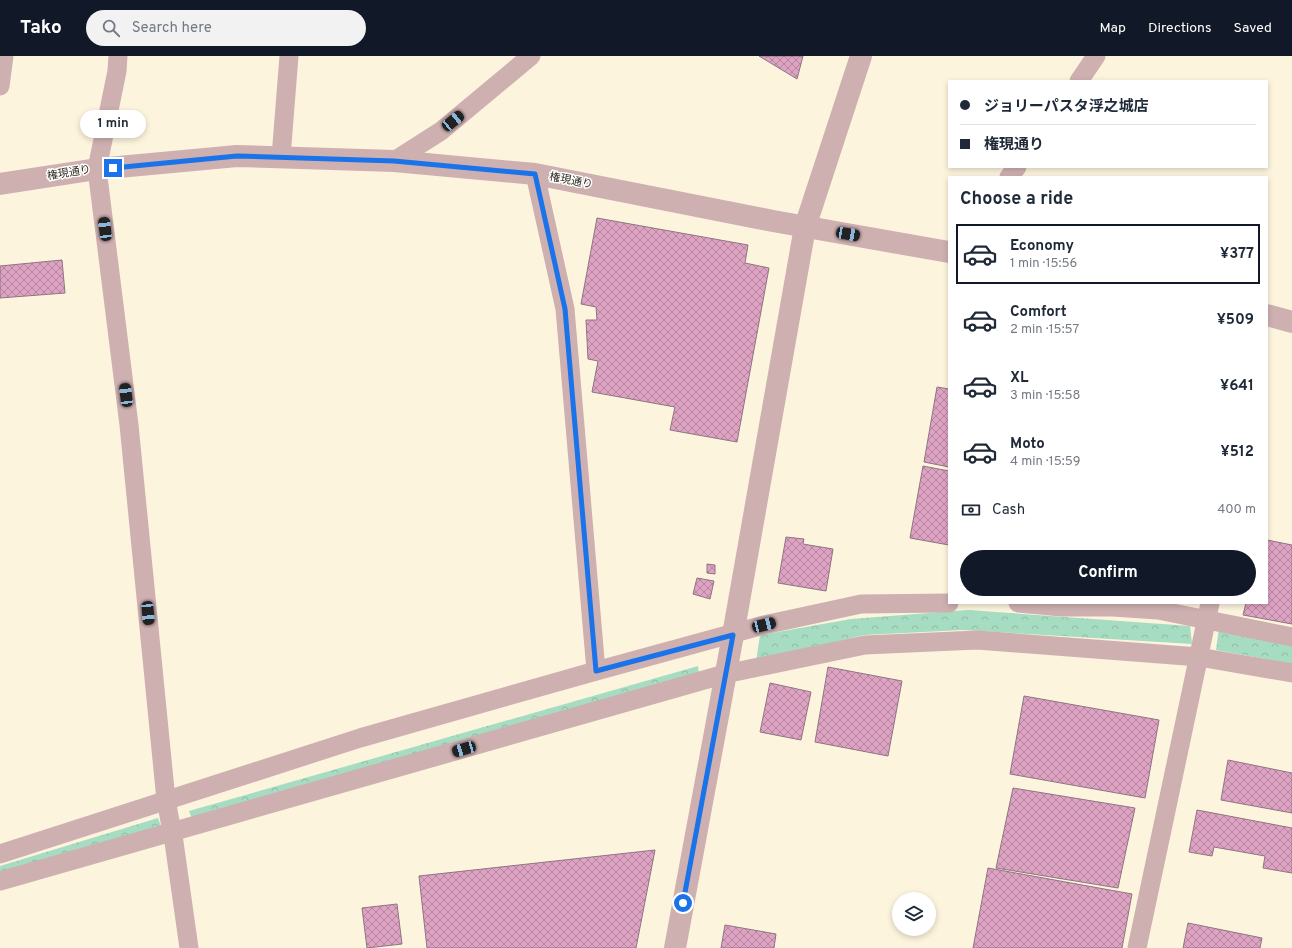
<!DOCTYPE html>
<meta charset="utf-8">
<style>
:root{--surface:#fff;--page:#f2f2f3;--text:#1f2937;--muted:#747a83;--line:#e0e1e3;--accent:#111827}
body{margin:0;font-family:Overpass,"Noto Sans JP",sans-serif;background:var(--page);color:var(--text);height:100vh;display:flex;flex-direction:column;font-size:15px;white-space:nowrap}
*{box-sizing:border-box;margin:0}
p{font-size:13px;color:var(--muted)}
.icon{flex:none;width:22px;height:22px;fill:none;stroke:currentColor;stroke-width:2;stroke-linecap:round;stroke-linejoin:round}
.map{position:relative;flex:1;overflow:hidden}
.panel{position:absolute;left:948px;top:120px;width:320px;height:428px;display:flex;flex-direction:column;background:var(--surface);border-radius:0px;box-shadow:0 2px 6px #0003}
.panel>*{flex:none}
.guide{position:absolute;left:948px;top:24px;width:320px;height:88px;border-radius:0px;box-shadow:0 2px 6px #0003;display:grid;align-content:center;height:88px;padding:0 12px;background:var(--surface)}
.tools{position:absolute;left:892px;top:836px;display:grid;gap:8px}
.tools a{display:grid;place-items:center;width:44px;height:44px;border-radius:50%;background:var(--surface);box-shadow:0 2px 6px #0003;font-size:20px}
.end{position:absolute;width:18px;height:18px;margin:-9px;border:5px solid #1a73e8;background:#fff;box-shadow:0 0 0 2px #fff}
.from{border-radius:50%}
.bubble{position:absolute;height:28px;border-radius:14px;background:var(--surface);box-shadow:0 2px 6px #0003;font-size:13px;font-weight:700;line-height:28px;text-align:center}
.car{position:absolute;width:12px;height:24px;margin:-12px -6px;border-radius:5px;box-shadow:0 0 3px 1px #0007;background:linear-gradient(#222 24%,#8ab4d8 0 40%,#222 0 76%,#8ab4d8 0 86%,#222 0)}
.guide b{display:flex;align-items:center;gap:14px;height:38px;font-size:15px}
.guide b+b{border-top:1px solid var(--line)}
.guide i{width:10px;height:10px;background:var(--text)}
ul{padding:0;list-style:none}
li{display:flex;align-items:center;gap:12px;height:60px;margin:0 8px 6px;padding:0 4px;border:2px solid transparent;border-radius:0px}
li div{flex:1}
li b{display:block;font-size:15px}
li em{font-style:normal;font-weight:700}
li.active{border-color:var(--accent)}
li>.icon{width:36px;height:36px;stroke-width:1.5}
h2{padding:0 12px;font-size:18px;line-height:48px}
.pay{display:flex;align-items:center;gap:10px;height:44px;padding:0 12px;font-size:15px}
.pay p{margin-inline-start:auto}
.primary-button{display:flex;gap:8px;margin-top:auto;padding:8px 12px}
.primary-button a{flex:1;height:46px;border-radius:24px;background:var(--accent);color:#fff;font-size:16px;font-weight:700;line-height:46px;text-align:center}
header{display:flex;align-items:center;gap:24px;box-sizing:border-box;height:56px;padding:0 20px;background:var(--accent);color:#fff}
header strong{font-size:19px}
nav{display:flex;gap:22px;margin-inline-start:auto;font-size:14px}
.search{width:280px;height:36px;background:var(--page);display:flex;align-items:center;gap:10px;box-sizing:border-box;padding:0 14px;border-radius:22px;color:var(--muted);font-size:15px}
.map>svg:first-child{display:block}
</style>
<header>
<strong>Tako</strong>
<div class="search"><svg class="icon" aria-label="search" viewBox="0 0 24 24"><circle cx="10" cy="10" r="6"/><path d="M15 15l6 6"/></svg>Search here</div>
<nav><a>Map</a><a>Directions</a><a>Saved</a></nav>
</header>
<div class="map">
<svg width="1292" height="892" viewBox="0 0 1292 892">
<defs>
<pattern id="park-crowns" width="20" height="18" patternUnits="userSpaceOnUse"><rect width="20" height="18" fill="#a6dcc1"/><path d="M2 6a3 3 0 1 1 6 0M12 15a3 3 0 1 1 6 0" fill="none" stroke="#8fbda6"/></pattern>
<pattern id="building-cross-hatch" width="8" height="8" patternUnits="userSpaceOnUse"><rect width="8" height="8" fill="#dea3c3"/><path d="M0 0l8 8M0 8l8-8" fill="none" stroke="#b4859e"/></pattern>
</defs>
<rect width="100%" height="100%" fill="#fdf4de"/>
<g fill="url(#park-crowns)">
<path d="M968 554 1190 570 1192 588 963 574 864 579 756 606 760 579 851 563Z"/>
<path d="M1219 572 1292 587V608L1216 594Z"/>
<path d="M698 610 699 618 192 763 189 755Z"/>
<path d="M158 762 161 770 0 818V810Z"/>
</g>
<g fill="url(#building-cross-hatch)" stroke="#8e7482">
<path d="M759 0H803L797 23Z"/>
<path d="M597 162 748 189 745 207 769 212 737 386 670 374 675 351 592 336 598 305 588 303 586 264H597L596 251 581 248Z"/>
<path d="M62 204 65 237 0 242V210Z"/>
<path d="M937 331 949 333V411L924 406Z"/>
<path d="M923 410 949 415V489L910 482Z"/>
<path d="M786 481 804 483 803 488 833 493 826 535 778 527Z"/>
<path d="M1267 484 1292 489V568L1243 559 1246 547H1267Z"/>
<path d="M707 508 715 509V518L707 517Z"/>
<path d="M697 522 714 525 710 543 693 538Z"/>
<path d="M828 611 902 625 888 700 815 686Z"/>
<path d="M770 627 811 636 801 684 760 676Z"/>
<path d="M1024 640 1159 664 1145 742 1010 718Z"/>
<path d="M1228 704 1292 717V757L1221 744Z"/>
<path d="M1013 732 1135 752 1118 832 996 812Z"/>
<path d="M1197 754 1292 772V817L1263 812 1265 800 1214 791 1212 800 1189 796Z"/>
<path d="M655 794 636 892H427L419 820Z"/>
<path d="M988 812 1132 838 1122 892H973Z"/>
<path d="M397 848 402 888 367 892 362 852Z"/>
<path d="M1188 867 1262 882 1260 892H1183Z"/>
<path d="M725 869 776 878 774 892H721Z"/>
</g>
<g fill="none" stroke-linecap="round" stroke-linejoin="round">
<g stroke="#cfb0b1" stroke-width="19">
<path d="M118 0 117 15 97 113 129 369 166 744 174 786 189 892"/>
<path d="M1079 25 1096 0"/>
<path d="M0 30 4 0"/>
<path d="M281 101 289 0"/>
<path d="M394 105 441 75 531 0"/>
<path d="M535 118 565 253 596 615"/>
<path d="M1009 121 1017 111"/>
<path d="M1018 547 1062 551H1113L1158 554 1292 581"/>
<path d="M0 798 360 682 596 615 764 569 861 548 949 547"/>
<path d="M0 825 725 618 865 589 977 584 1199 601 1292 617"/>
<path d="M1137 892 1210 547"/>
</g>
<g stroke="#cfb0b1" stroke-width="22">
<path d="M0 128 97 113 237 100 394 105 535 118 773 165 949 196"/>
<path d="M1267 259 1292 266"/>
<path d="M675 892 733 579 805 171 861 0"/>
</g>
</g>
<g fill="none" stroke-linecap="round" stroke-linejoin="round">
<path stroke="#1a73e8" stroke-width="5" d="M113 112 237 100 394 105 535 118 565 253 596 615 733 579 683 847"/>
</g>
<g text-anchor="middle" dominant-baseline="central" stroke-width="3" stroke-linejoin="round" paint-order="stroke">
<g font-size="11" fill="#302c21" stroke="#fff">
<text transform="translate(69 117) rotate(-9)">権現通り</text>
<text transform="translate(571 125) rotate(11)">権現通り</text>
</g>
</g>
</svg>
<div class="tools">
<a><svg class="icon" aria-label="layers" viewBox="0 0 24 24"><path d="M12 4l9 5-9 5-9-5zM3 14l9 5 9-5"/></svg></a>
</div>
<i class="end from" style="left:683px;top:847px"></i>
<i class="end" style="left:113px;top:112px"></i>
<div class="bubble" style="left:80px;top:54px;width:66px">1 min</div>
<i class="car" style="left:453px;top:65px;rotate:51deg"></i>
<i class="car" style="left:105px;top:173px;rotate:353deg"></i>
<i class="car" style="left:848px;top:178px;rotate:100deg"></i>
<i class="car" style="left:126px;top:339px;rotate:353deg"></i>
<i class="car" style="left:148px;top:557px;rotate:175deg"></i>
<i class="car" style="left:764px;top:569px;rotate:76deg"></i>
<i class="car" style="left:464px;top:693px;rotate:254deg"></i>
<div class="guide">
<b><i class="from"></i>ジョリーパスタ浮之城店</b>
<b><i></i>権現通り</b>
</div>
<section class="panel">
<h2>Choose a ride</h2>
<ul>
<li class="active"><svg class="icon" aria-label="car" viewBox="0 0 24 24"><path d="M5 17H2v-5l4-1 3-4h7l3 4 3 1v5h-3M9 17h6M6 11h13"/><circle cx="7" cy="17" r="2"/><circle cx="17" cy="17" r="2"/></svg><div><b>Economy</b><p>1 min · 15:56</p></div><em>¥377</em></li>
<li><svg class="icon" aria-label="car" viewBox="0 0 24 24"><path d="M5 17H2v-5l4-1 3-4h7l3 4 3 1v5h-3M9 17h6M6 11h13"/><circle cx="7" cy="17" r="2"/><circle cx="17" cy="17" r="2"/></svg><div><b>Comfort</b><p>2 min · 15:57</p></div><em>¥509</em></li>
<li><svg class="icon" aria-label="car" viewBox="0 0 24 24"><path d="M5 17H2v-5l4-1 3-4h7l3 4 3 1v5h-3M9 17h6M6 11h13"/><circle cx="7" cy="17" r="2"/><circle cx="17" cy="17" r="2"/></svg><div><b>XL</b><p>3 min · 15:58</p></div><em>¥641</em></li>
<li><svg class="icon" aria-label="car" viewBox="0 0 24 24"><path d="M5 17H2v-5l4-1 3-4h7l3 4 3 1v5h-3M9 17h6M6 11h13"/><circle cx="7" cy="17" r="2"/><circle cx="17" cy="17" r="2"/></svg><div><b>Moto</b><p>4 min · 15:59</p></div><em>¥512</em></li>
</ul>
<div class="pay"><svg class="icon" aria-label="cash" viewBox="0 0 24 24"><path d="M3 7h18v10H3z"/><circle cx="12" cy="12" r="2"/></svg>Cash<p>400 m</p></div>
<div class="primary-button"><a>Confirm</a></div>
</section>
</div>
